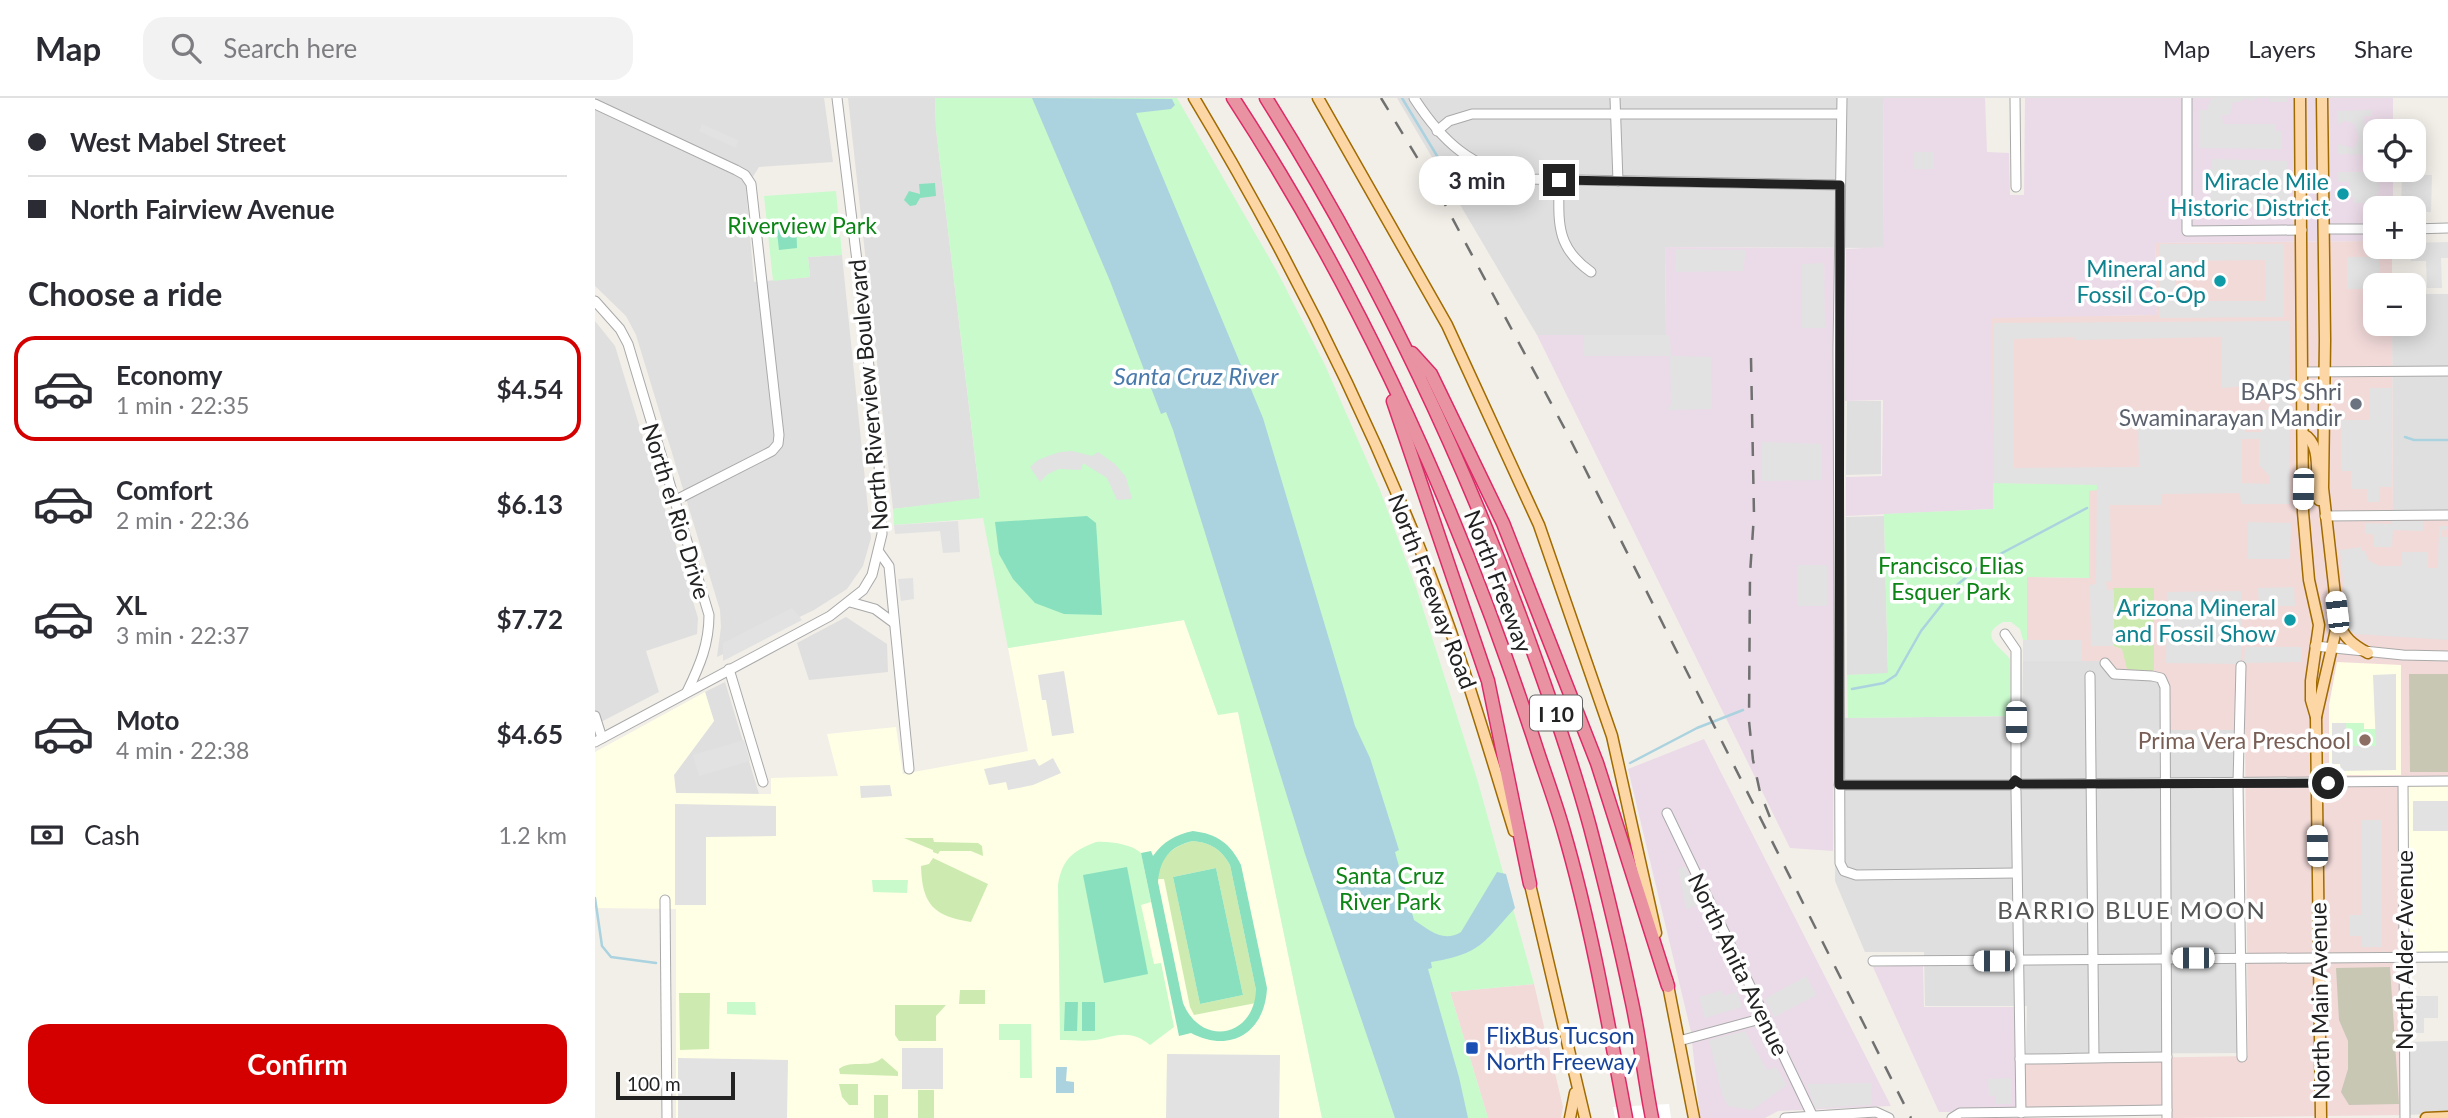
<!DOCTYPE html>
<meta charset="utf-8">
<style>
:root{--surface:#fff;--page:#f2f2f3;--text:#2b2b33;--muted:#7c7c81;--line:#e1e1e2;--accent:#d40000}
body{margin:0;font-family:Lato,sans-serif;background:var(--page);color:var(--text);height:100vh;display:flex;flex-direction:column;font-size:26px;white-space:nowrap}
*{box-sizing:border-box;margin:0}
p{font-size:23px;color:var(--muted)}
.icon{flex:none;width:38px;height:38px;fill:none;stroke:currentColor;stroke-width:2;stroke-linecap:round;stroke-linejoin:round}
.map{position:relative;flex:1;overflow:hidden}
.sheet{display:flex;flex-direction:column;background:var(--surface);width:595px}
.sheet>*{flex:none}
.guide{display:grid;align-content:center;height:154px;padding:0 28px;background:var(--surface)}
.buttons{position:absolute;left:1768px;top:21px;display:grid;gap:14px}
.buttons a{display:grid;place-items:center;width:63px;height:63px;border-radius:14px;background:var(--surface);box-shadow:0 4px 18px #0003;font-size:35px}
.scale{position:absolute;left:21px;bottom:18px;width:119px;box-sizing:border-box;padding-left:7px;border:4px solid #222;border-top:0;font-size:19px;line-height:24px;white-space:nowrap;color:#222;-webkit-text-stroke:5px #fff;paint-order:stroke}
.end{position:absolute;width:32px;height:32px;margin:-16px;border:9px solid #222;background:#fff;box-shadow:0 0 0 4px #fff}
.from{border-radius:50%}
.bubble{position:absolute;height:49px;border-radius:21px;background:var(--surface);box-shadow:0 4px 18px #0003;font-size:23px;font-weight:700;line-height:49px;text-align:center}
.car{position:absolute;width:21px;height:42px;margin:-21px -10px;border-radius:9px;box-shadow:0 0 5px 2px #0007;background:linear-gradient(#fff 24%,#345 0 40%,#fff 0 76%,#345 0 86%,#fff 0)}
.guide b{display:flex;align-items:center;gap:24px;height:66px;font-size:26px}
.guide b+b{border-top:2px solid var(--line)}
.guide i{width:18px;height:18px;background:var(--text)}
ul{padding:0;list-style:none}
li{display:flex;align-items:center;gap:21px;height:105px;margin:0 14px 10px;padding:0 14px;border:4px solid transparent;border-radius:21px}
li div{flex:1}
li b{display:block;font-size:26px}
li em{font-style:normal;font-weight:700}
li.active{border-color:var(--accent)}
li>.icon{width:63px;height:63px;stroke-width:1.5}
h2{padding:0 28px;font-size:32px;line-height:84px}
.pay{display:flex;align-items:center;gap:18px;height:77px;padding:0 28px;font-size:26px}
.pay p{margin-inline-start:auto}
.action{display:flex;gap:14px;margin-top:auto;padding:14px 28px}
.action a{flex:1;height:80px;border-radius:21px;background:var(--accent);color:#fff;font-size:28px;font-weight:700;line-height:80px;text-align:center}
header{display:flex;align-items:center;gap:42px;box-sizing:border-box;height:98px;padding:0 35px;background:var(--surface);border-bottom:2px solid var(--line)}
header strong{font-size:33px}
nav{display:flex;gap:38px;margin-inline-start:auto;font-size:24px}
.search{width:490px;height:63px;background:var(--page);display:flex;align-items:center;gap:18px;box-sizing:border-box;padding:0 24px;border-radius:21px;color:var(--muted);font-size:26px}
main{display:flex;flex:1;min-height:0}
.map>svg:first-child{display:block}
</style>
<header>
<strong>Map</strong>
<div class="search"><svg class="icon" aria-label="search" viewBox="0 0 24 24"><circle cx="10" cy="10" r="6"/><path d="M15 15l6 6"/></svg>Search here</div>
<nav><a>Map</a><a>Layers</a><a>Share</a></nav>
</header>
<main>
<section class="sheet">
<div class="guide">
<b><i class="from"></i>West Mabel Street</b>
<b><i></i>North Fairview Avenue</b>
</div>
<h2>Choose a ride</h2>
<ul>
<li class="active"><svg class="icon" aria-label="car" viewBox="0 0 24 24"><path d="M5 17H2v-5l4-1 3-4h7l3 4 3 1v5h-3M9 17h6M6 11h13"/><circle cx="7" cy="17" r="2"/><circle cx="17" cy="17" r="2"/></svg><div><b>Economy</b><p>1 min · 22:35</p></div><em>$4.54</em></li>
<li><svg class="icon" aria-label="car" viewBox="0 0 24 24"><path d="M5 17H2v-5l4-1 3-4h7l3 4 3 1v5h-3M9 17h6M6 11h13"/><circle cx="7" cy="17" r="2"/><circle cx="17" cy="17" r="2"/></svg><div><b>Comfort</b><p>2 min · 22:36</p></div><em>$6.13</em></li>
<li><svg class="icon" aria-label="car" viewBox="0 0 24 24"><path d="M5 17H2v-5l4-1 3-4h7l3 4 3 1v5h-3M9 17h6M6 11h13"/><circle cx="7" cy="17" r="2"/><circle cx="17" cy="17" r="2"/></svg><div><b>XL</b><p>3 min · 22:37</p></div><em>$7.72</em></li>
<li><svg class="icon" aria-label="car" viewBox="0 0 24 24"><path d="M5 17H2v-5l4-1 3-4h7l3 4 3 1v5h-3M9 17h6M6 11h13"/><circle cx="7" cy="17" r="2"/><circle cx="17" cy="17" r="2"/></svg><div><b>Moto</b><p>4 min · 22:38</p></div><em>$4.65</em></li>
</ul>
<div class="pay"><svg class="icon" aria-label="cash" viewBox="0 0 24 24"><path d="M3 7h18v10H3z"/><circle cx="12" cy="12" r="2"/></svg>Cash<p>1.2 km</p></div>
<div class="action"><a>Confirm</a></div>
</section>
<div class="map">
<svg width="1853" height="1020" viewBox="0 0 1853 1020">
<rect width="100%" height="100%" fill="#f2efe9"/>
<g fill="#e0dfdf">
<path d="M0 0H229L238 64 164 69 151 90 159 184 215 179 213 159 247 157 276 440 268 468 252 491 219 512 122 559 126 529 125 512 41 237 31 218 0 188Z"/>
<path d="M253 0H340L341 31 385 401 298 411Z"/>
<path d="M802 0H1288L1289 150 1070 149 1071 237H942Z"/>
<path d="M1818 196H1853V419L1798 420 1797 226H1818Z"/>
<path d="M0 223 20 248 103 520 102 536 51 553 64 594 0 627Z"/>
<path d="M1252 303H1286V376L1251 377Z"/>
<path d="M1289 418 1293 576 1252 577 1251 419Z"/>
<path d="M251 519 292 546 293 574 214 582 202 545Z"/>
<path d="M1428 563H1505L1511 573 1562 581 1645 631 1648 955 1431 956 1432 908H1330L1329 854H1270L1240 783 1241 620 1427 618Z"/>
<path d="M130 584 164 696 80 695 79 677 119 623 110 594Z"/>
<path d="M1853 943V1015L1812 1017 1810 944Z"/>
</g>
<g fill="#f2dad9">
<path d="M1780 143V149H1797V187H1780V226H1797L1798 419H1853V688H1806L1812 1017 1577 1020 1576 1011 1428 1014V962L1653 958 1650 632H1566L1567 589 1562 581 1511 573 1504 563H1428V542H1432V479L1494 480V392L1502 386 1398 385 1395 219 1562 217 1560 145Z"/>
<path d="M939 886 968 1009 966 1020H893L855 894Z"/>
</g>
<g fill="#ebdbe8">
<path d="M1288 0H1390L1392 54 1414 55 1415 97H1429L1430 0H1798V33H1780V72H1798V110H1780V143L1560 145 1562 217 1396 220 1399 411 1251 418V379L1287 378 1288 302 1250 303 1251 151 1289 149Z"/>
<path d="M1070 149 1242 150 1238 753 1195 750 942 237H1071Z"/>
<path d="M1109 641 1296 1008 1183 1013 1170 1020H1105L1096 934 1033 671Z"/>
<path d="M1328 867 1329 909H1420L1422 1014H1344L1278 869Z"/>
</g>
<g fill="#ffffe5">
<path d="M589 522 623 616 643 613 727 1020H81V811L0 810V654L110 594 119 623 79 677 81 695 176 696V680L243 678 232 636 301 629 308 676 433 653 413 550Z"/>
<path d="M1742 564 1806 567V677H1734V607Z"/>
<path d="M1806 688H1853V858L1808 857Z"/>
</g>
<g fill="#c7c7b4">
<path d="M1814 576H1853V674H1815Z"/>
<path d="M1795 869 1804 1006 1754 1007 1746 994 1753 971V943L1744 922 1741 870Z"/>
</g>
<g fill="#cdebb0" fill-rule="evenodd">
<path d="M1518 490H1559V573L1532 571 1527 551 1519 548Z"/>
<path d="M309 740H338L339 744 383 745 387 748 388 758 376 753H345L343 756 338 754V752Z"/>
<path d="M598 743C616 745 626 751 635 767L661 892V905L599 917 595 909 569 781H563C564 760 577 748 598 743ZM621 770 648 897 605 906 578 779Z"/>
<path d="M338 760 393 786 376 824C339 818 327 807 326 768L334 766Z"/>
<path d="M365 892H390V906H364Z"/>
<path d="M84 895H115L114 951 85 952Z"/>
<path d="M300 907H351L341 918V943H304L300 937Z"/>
<path d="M287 960 303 974V978L245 976 244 971C257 961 275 971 287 960Z"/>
<path d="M244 986H263V1007H254L247 999Z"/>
<rect x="323" y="992" width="16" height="28"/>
<rect x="279" y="997" width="14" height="23"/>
</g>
<g fill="#c8facc">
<path d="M340 0H582L683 175 730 267 785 392 822 492 883 684 939 886 855 894 893 1020H727L643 614 623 617 589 522 413 550 388 420 299 427 298 411 385 400 341 31Z"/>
<path d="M241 93 247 157 213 159 215 179 178 183 169 98Z"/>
<path d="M1398 385 1502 386V392L1494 393V480L1432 479V542H1428L1425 531 1416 524H1408C1382 538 1406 549 1415 561L1416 618 1253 620 1252 577 1293 575 1289 416 1398 411Z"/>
<path d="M1751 625H1769V631H1781V648L1752 649Z"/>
<path d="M501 744C515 743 536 746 546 755L556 804 546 807 559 866 566 865 579 929 555 947C538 933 525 936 506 941 493 944 478 942 465 942L463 787C467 762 477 753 501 744Z"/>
<path d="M277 782H313L312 795 278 794Z"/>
<path d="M132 904H160L161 917 132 916Z"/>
<path d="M404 926H436L437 980H425V942H404Z"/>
</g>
<g fill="#88e0be" fill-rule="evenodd">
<path d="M340 85 341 98 325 100 321 107 315 108 309 102 314 93 325 96 324 86Z"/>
<path d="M201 122 202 150 184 152 181 124Z"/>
<path d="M492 418 501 425 507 517 469 516 440 505 418 481 404 456 400 424Z"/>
<path d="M598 733C622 736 635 745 646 767L672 890C670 934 636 956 596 935L584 938 546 755 556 753 558 758C569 743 580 737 598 733ZM598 743C616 745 626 751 635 767L661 892C659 940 606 949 588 905L563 784C565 761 575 748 598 743Z"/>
<path d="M532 769 553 876 509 885 488 777Z"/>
<path d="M621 770 648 897 605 906 578 779Z"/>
<path d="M470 904H483L482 933H469Z"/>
<rect x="487" y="904" width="13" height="29"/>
</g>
<g fill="#e2e2e2" fill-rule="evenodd">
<path d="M1616 0H1692V4H1675V0H1663L1655 4V1H1648L1647 4H1638L1635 17H1627L1628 26H1681V33H1686L1687 51 1604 50V12H1612Z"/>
<path d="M1777 12V18H1769L1770 32 1778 33 1776 53 1778 57 1742 56 1743 46 1758 50 1761 48 1764 39 1759 26 1755 24 1749 23 1743 27 1742 13Z"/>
<path d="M107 26 143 42 141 50 104 33Z"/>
<rect x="1319" y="54" width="20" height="17"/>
<path d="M1617 61 1692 63 1694 103H1684V109L1614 110V71H1617ZM1680 78V96L1645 95 1646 78Z"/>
<path d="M1742 74H1786L1780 121H1772V108L1770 105H1759L1758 99H1755L1754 84H1743Z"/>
<path d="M1807 77H1837L1836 114H1818V110H1806Z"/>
<path d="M1853 144V160H1846L1847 190H1832L1831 163H1816L1815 149H1818V145Z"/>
<path d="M1565 146H1689V219L1564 220ZM1670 162 1671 203H1580V163Z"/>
<path d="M1081 151 1151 152 1148 173 1080 174Z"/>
<path d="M1752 159H1784V185L1780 187V191H1752Z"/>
<path d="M1229 165 1230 230H1207V166Z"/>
<path d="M1695 223 1694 406H1646L1645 395 1566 396V407H1515L1516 483 1511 484 1512 492H1519V548H1496L1495 487 1501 486 1502 387 1399 385V225ZM1479 239 1480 242 1627 239V290L1661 287 1662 301 1675 302V312H1662L1663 325H1666V334H1650V325H1644V330H1618L1617 326H1543L1544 369 1419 370V241ZM1647 341H1664V367L1675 378V386L1647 385Z"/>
<path d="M989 237H1075L1076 258 1116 259 1117 311 1072 312 1076 306 1075 258H988Z"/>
<path d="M1775 290H1796L1797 389H1784V404H1772V391H1756V373H1747L1746 365V322H1775Z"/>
<path d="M1167 344 1227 346V382L1167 383Z"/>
<path d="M477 353 497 358 503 354 520 366 531 379 537 401 522 402 512 380 488 365 486 372 464 371 453 376 445 384 435 369 443 362 453 358 465 354Z"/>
<path d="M363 423 365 454 348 455 345 433 300 436 299 427Z"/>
<path d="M1797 423H1828V433L1798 432 1797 449H1779V436H1770V425L1797 426Z"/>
<path d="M1653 424 1696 425 1695 461H1653Z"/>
<path d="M1844 428H1853V431L1847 432V439H1853V542L1760 536 1753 531 1745 452 1767 449V453H1770L1774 463 1785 468H1807V454H1833V470H1843Z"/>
<rect x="1202" y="467" width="30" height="41"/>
<path d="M318 480 319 501 306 503 303 481Z"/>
<path d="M1699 489 1700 508H1664L1663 490Z"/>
<path d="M1646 493V566L1571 565 1572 494Z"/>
<path d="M197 510 207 522 128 563V545Z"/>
<path d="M1428 542H1486L1487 563H1428Z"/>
<path d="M1650 549H1707V564L1649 565Z"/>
<path d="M469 573 479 635 457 638 451 602H447L443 577Z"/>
<path d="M1801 576V672L1746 673 1745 666H1737V625H1751L1752 648H1781L1778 577Z"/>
<path d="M149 642 155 663 104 678 98 657Z"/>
<path d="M458 660 466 675 438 687 413 692 411 684 394 687 389 671 440 661 444 668Z"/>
<path d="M295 687 297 698 266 700 265 688Z"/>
<rect x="1818" y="703" width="35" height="30"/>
<path d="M80 706 181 708V738L111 739V807H80Z"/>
<path d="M1767 722H1787V849H1767V838H1755L1754 817H1767Z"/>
<path d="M1090 769 1108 806 1091 811 1083 770Z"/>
<path d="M1211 878 1222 897 1179 919 1170 901Z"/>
<path d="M1127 892 1129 898 1142 894 1147 909 1110 920 1104 899Z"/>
<path d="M1818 898H1843V920H1829V935H1817Z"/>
<path d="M1150 933 1172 972 1181 969 1192 987 1157 1012 1133 1008 1127 996 1114 942Z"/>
<rect x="307" y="950" width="41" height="41"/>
<path d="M572 956 685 957 684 1020H571Z"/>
<path d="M83 960 193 962 192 1020H83Z"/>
<path d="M1416 980 1417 1006H1401V998H1394L1393 981Z"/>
<path d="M1276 985 1277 1007 1220 1010 1212 986Z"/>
</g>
<g fill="#aad3df">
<path d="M437 0 577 1 580 7 576 11 541 15 668 320 760 628 775 660 804 752 800 754 819 822C834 832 848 845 866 834L902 774 911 776 920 810C888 845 886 856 836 864L837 870 833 871 864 979 873 1020H800L710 756 578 332 571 314 566 316 515 183Z"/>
<path d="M461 969H472L471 983 479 984V995H461Z"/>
</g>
<path fill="#fff" d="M1074 1006 1076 1020H1020L1018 1009Z"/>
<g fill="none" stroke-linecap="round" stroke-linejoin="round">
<g stroke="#aad3df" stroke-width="2.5">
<path d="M807 0 853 76"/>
<path d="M1810 339 1819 342H1853"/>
<path d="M1257 591 1289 585 1301 577 1326 533 1363 486 1390 464 1492 410"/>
<path d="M1035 665 1102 630 1148 612"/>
<path d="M0 800 7 848 16 859 61 865"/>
</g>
<g stroke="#a9a9a9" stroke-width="11">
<g id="minor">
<path d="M819 0C848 45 876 69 929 81L1245 87"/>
<path d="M1020 0 1023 83"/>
<path d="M1247 0 1243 250 1245 765 1249 773 1261 777 1421 775"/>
<path d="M1420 0 1421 89"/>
<path d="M1592 0V133L1707 132"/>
<path d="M0 6 141 72 150 77 156 86 184 337 183 346 177 353 79 403"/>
<path d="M842 33 854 23 877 16H1246"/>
<path d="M964 82C964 122 959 148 996 174"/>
<path d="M1729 131H1780"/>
<path d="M1818 131 1853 130"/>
<path d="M0 203 25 231 33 246 114 517C114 546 105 567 92 594"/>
<path d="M1708 274 1853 273"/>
<path d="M1730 418 1853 417"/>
<path d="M284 454 294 468 314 671"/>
<path d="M255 504 280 511 299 525"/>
<path d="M1410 536 1421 552V682"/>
<path d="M1720 548 1808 557 1853 558"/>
<path d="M1510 565 1519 576 1557 578 1566 580 1570 589 1572 1020"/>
<path d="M1646 568 1643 685 1647 959"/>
<path d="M134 571 168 684"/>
<path d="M1495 578 1499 959"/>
<path d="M0 618 7 640"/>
<path d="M0 644 235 518 268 492 277 477 287 436 284 366 269 220 242 0"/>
<path d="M1808 684 1810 1020"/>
<path d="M1426 686 1853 683"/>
<path d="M1244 687H1416"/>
<path d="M1421 693 1426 1015"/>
<path d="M1072 715 1217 1017"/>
<path d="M70 802 72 1020"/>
<path d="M1278 863 1853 859"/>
<path d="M1084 943 1169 920"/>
<path d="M1425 961C1475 961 1523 959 1572 959"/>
<path d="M1190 1020 1281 1014 1294 1020"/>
<path d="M1357 1020 1365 1015 1572 1012"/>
</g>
</g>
<g stroke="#a06b00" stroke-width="13">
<g id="major">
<path d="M599 0C685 143 760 291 823 446 861 539 889 636 919 733"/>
<path d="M723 0 852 227 944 427 1017 638 1061 835"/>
<path d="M1705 0 1708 414 1714 482 1724 527 1716 583V602L1721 619 1726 1020"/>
<path d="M1708 336C1729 346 1719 383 1724 402"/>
<path d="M1743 523C1748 539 1758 547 1773 555"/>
<path d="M1721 619 1743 523 1728 390 1730 242 1727 0"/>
<path d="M933 778 990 1020"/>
<path d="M1072 882 1099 1020"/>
<path d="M975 1020 980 995"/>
<path d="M1831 1020 1853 1019"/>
</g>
</g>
<g stroke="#dc2a67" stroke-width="15">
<g id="highway">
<path d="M638 0C767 198 865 415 938 639 948 671 960 702 969 734 996 827 1013 924 1031 1020"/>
<path d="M671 0C778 171 867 355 935 545 957 606 978 666 995 729 1010 786 1024 843 1036 900 1045 940 1049 980 1057 1020"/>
<path d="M817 255 836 276 908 425 1002 665 1073 888"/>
<path d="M798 303 893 583 935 786"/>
</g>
</g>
<use href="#minor" stroke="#fff" stroke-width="9"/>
<use href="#major" stroke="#fcd6a4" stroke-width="10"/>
<use href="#highway" stroke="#e892a2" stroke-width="12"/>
<g stroke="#707070" stroke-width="2.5" stroke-dasharray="14 14" stroke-linecap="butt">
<path d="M786 0 846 99 972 335 1316 1020"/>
<path d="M1156 260 1159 417 1155 476 1154 623 1158 662 1165 694 1178 727"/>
</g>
</g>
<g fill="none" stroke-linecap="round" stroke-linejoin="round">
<path stroke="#222" stroke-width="9" d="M964 82 1245 87 1244 687H1416L1420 682 1426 686 1733 685"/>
</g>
<g fill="#0f9aa8" stroke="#fff" stroke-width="2.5">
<circle cx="1748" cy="96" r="7"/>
<circle cx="1625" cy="183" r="7"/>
<circle cx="1695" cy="522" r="7"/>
</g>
<circle fill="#6b7280" stroke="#fff" stroke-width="2.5" cx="1761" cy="306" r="7"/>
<circle fill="#8d6e63" stroke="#fff" stroke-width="2.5" cx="1770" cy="642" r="7"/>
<rect fill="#1a4fb4" stroke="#fff" stroke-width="2.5" x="870" y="943" width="14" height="14" rx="3.5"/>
<g text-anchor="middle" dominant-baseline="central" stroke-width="7" stroke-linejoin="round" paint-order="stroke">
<rect fill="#fff" stroke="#646464" stroke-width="2" x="935" y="597.5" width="52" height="35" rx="5"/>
<g font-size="21" font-weight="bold" fill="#222">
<text x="961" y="615">I 10</text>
</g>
<g font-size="23" fill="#0d838f" stroke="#fff" text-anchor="end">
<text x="1734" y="83">Miracle Mile<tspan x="1734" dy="26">Historic District</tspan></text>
<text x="1611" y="170">Mineral and<tspan x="1611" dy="26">Fossil Co-Op</tspan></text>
<text x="1681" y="509">Arizona Mineral<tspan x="1681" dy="26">and Fossil Show</tspan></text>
</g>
<g font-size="23" fill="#0c8416" stroke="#fff">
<text x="207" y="127">Riverview Park</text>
<text x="1356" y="467">Francisco Elias<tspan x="1356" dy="26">Esquer Park</tspan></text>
<text x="795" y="777">Santa Cruz<tspan x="795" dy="26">River Park</tspan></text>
</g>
<g font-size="23" fill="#5b616d" stroke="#fff" text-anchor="end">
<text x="1747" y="293">BAPS Shri<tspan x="1747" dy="26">Swaminarayan Mandir</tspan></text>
</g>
<g font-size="23" fill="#222" stroke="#fff">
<text transform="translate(273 297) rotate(-95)">North Riverview Boulevard</text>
<text transform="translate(82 413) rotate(73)">North el Rio Drive</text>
<text transform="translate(904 483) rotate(69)">North Freeway</text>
<text transform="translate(838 493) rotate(69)">North Freeway Road</text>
<text transform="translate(1809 852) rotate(-90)">North Alder Avenue</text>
<text transform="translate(1144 866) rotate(64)">North Anita Avenue</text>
<text transform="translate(1724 903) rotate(-91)">North Main Avenue</text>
</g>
<g font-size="23" fill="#785e54" stroke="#fff" text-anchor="end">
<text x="1756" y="642">Prima Vera Preschool</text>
</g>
<g font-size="23" fill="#164399" stroke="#fff" text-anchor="start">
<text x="891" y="937">FlixBus Tucson<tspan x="891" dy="26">North Freeway</tspan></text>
</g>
<g font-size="24" font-style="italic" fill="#4a7aab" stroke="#fff">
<text x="601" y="277">Santa Cruz River</text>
</g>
<g font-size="24" letter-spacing="2" fill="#555" stroke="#fff">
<text x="1537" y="811">BARRIO BLUE MOON</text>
</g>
</g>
</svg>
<div class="buttons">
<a><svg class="icon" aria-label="locate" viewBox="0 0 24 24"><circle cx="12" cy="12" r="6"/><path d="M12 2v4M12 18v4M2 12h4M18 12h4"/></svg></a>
<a>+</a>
<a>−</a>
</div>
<div class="scale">100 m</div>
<i class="end from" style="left:1733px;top:685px"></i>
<i class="end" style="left:964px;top:82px"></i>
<div class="bubble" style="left:824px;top:58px;width:116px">3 min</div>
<i class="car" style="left:1708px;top:391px;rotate:181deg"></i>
<i class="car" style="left:1742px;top:514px;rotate:353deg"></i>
<i class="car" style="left:1421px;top:624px;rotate:180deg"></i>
<i class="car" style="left:1722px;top:748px;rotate:359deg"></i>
<i class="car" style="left:1598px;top:860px;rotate:270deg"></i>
<i class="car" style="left:1399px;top:863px;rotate:270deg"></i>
</div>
</main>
